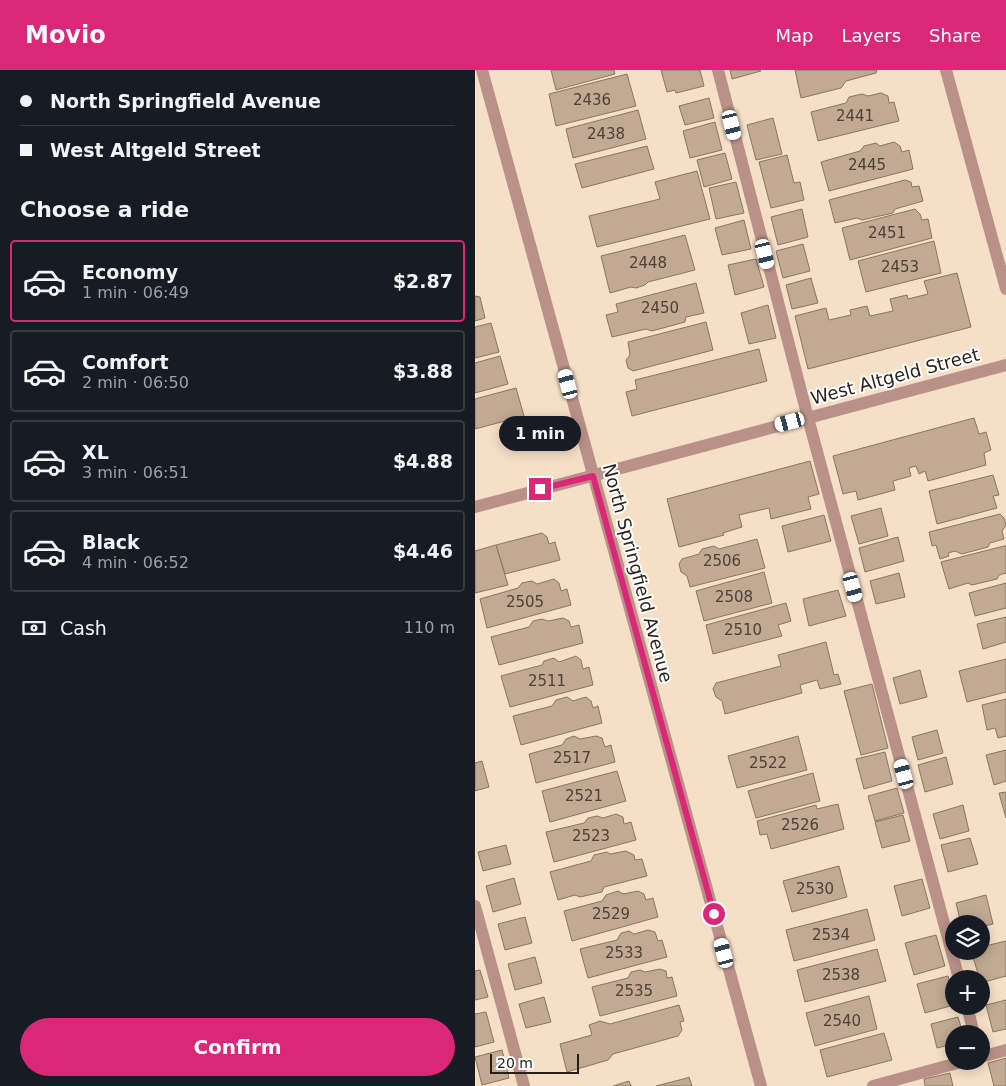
<!DOCTYPE html>
<meta charset="utf-8">
<style>
:root{--surface:#171b24;--page:#20242c;--text:#f1f3f6;--muted:#9ea1a6;--line:#363941;--accent:#db2777}
body{margin:0;font-family:"DejaVu Sans",sans-serif;background:var(--page);color:var(--text);height:100vh;display:flex;flex-direction:column;font-size:19px;white-space:nowrap}
*{box-sizing:border-box;margin:0}
p{font-size:16px;color:var(--muted)}
.icon{flex:none;width:28px;height:28px;fill:none;stroke:currentColor;stroke-width:2;stroke-linecap:round;stroke-linejoin:round}
.map{position:relative;flex:1;overflow:hidden}
.side{display:flex;flex-direction:column;background:var(--surface);width:475px}
.side>*{flex:none}
.top-card{display:grid;align-content:center;height:110px;padding:0 20px;background:var(--surface)}
.buttons{position:absolute;left:470px;top:845px;display:grid;gap:10px}
.buttons a{display:grid;place-items:center;width:45px;height:45px;border-radius:50%;background:var(--surface);box-shadow:0 2px 12px #0003;font-size:25px}
.scale{position:absolute;left:15px;bottom:12px;width:89px;box-sizing:border-box;padding-left:5px;border:2px solid #281f17;border-top:0;font-size:14px;line-height:18px;white-space:nowrap;color:#281f17;-webkit-text-stroke:4px #fff;paint-order:stroke}
.end{position:absolute;width:22px;height:22px;margin:-11px;border:6px solid #db2777;background:#fff;box-shadow:0 0 0 2px #fff}
.from{border-radius:50%}
.bubble{position:absolute;height:35px;border-radius:18px;background:var(--surface);box-shadow:0 2px 12px #0003;font-size:16px;font-weight:700;line-height:35px;text-align:center}
.car{position:absolute;width:15px;height:30px;margin:-15px -8px;border-radius:6px;box-shadow:0 0 4px 1px #0007;background:linear-gradient(#fff 24%,#345 0 40%,#fff 0 76%,#345 0 86%,#fff 0)}
.top-card b{display:flex;align-items:center;gap:18px;height:48px;font-size:19px}
.top-card b+b{border-top:1px solid var(--line)}
.top-card i{width:12px;height:12px;background:var(--text)}
ul{padding:0;list-style:none}
li{display:flex;align-items:center;gap:15px;height:82px;margin:0 10px 8px;padding:0 10px;border:2px solid var(--line);border-radius:5px}
li div{flex:1}
li b{display:block;font-size:19px}
li em{font-style:normal;font-weight:700}
li.selected{border-color:var(--accent)}
li>.icon{width:45px;height:45px;stroke-width:1.5}
h2{padding:0 20px;font-size:22px;line-height:60px}
.pay{display:flex;align-items:center;gap:12px;height:55px;padding:0 20px;font-size:19px}
.pay p{margin-inline-start:auto}
.action{display:flex;gap:10px;margin-top:auto;padding:10px 20px}
.action a{flex:1;height:58px;border-radius:30px;background:var(--accent);color:#fff;font-size:20px;font-weight:700;line-height:58px;text-align:center}
header{display:flex;align-items:center;gap:30px;box-sizing:border-box;height:70px;padding:0 25px;background:var(--accent);color:#fff}
header strong{font-size:24px}
nav{display:flex;gap:28px;margin-inline-start:auto;font-size:18px}
main{display:flex;flex:1;min-height:0}
.map>svg:first-child{display:block}
</style>
<header>
<strong>Movio</strong>
<nav><a>Map</a><a>Layers</a><a>Share</a></nav>
</header>
<main>
<section class="side">
<div class="top-card">
<b><i class="from"></i>North Springfield Avenue</b>
<b><i></i>West Altgeld Street</b>
</div>
<h2>Choose a ride</h2>
<ul>
<li class="selected"><svg class="icon" aria-label="car" viewBox="0 0 24 24"><path d="M5 17H2v-5l4-1 3-4h7l3 4 3 1v5h-3M9 17h6M6 11h13"/><circle cx="7" cy="17" r="2"/><circle cx="17" cy="17" r="2"/></svg><div><b>Economy</b><p>1 min · 06:49</p></div><em>$2.87</em></li>
<li><svg class="icon" aria-label="car" viewBox="0 0 24 24"><path d="M5 17H2v-5l4-1 3-4h7l3 4 3 1v5h-3M9 17h6M6 11h13"/><circle cx="7" cy="17" r="2"/><circle cx="17" cy="17" r="2"/></svg><div><b>Comfort</b><p>2 min · 06:50</p></div><em>$3.88</em></li>
<li><svg class="icon" aria-label="car" viewBox="0 0 24 24"><path d="M5 17H2v-5l4-1 3-4h7l3 4 3 1v5h-3M9 17h6M6 11h13"/><circle cx="7" cy="17" r="2"/><circle cx="17" cy="17" r="2"/></svg><div><b>XL</b><p>3 min · 06:51</p></div><em>$4.88</em></li>
<li><svg class="icon" aria-label="car" viewBox="0 0 24 24"><path d="M5 17H2v-5l4-1 3-4h7l3 4 3 1v5h-3M9 17h6M6 11h13"/><circle cx="7" cy="17" r="2"/><circle cx="17" cy="17" r="2"/></svg><div><b>Black</b><p>4 min · 06:52</p></div><em>$4.46</em></li>
</ul>
<div class="pay"><svg class="icon" aria-label="cash" viewBox="0 0 24 24"><path d="M3 7h18v10H3z"/><circle cx="12" cy="12" r="2"/></svg>Cash<p>110 m</p></div>
<div class="action"><a>Confirm</a></div>
</section>
<div class="map">
<svg width="531" height="1016" viewBox="0 0 531 1016">
<rect width="100%" height="100%" fill="#f6dfc7"/>
<g fill="#c1a994" stroke="#8b7560">
<path d="M76 0H139L140 4 81 20Z"/>
<path d="M186 0H225L229 16 201 23 200 20 192 22Z"/>
<path d="M255 0H285L286 1 257 9Z"/>
<path d="M320 0H402L401 3 371 11 366 18 326 28Z"/>
<path d="M152 4 161 36 81 56 74 24Z"/>
<path d="M406 23 413 26 414 33 419 32 424 51 343 71 336 42 371 33 374 27 387 24 393 26Z"/>
<path d="M234 28 239 48 210 55 204 36Z"/>
<path d="M163 40 171 69 98 88 91 59Z"/>
<path d="M298 48 307 84 281 90 272 55Z"/>
<path d="M240 52 247 80 215 88 208 61Z"/>
<path d="M419 72 425 76 427 82 434 80 438 99 354 121 346 92 385 81 389 76 401 73 405 76Z"/>
<path d="M172 76 179 99 107 118 100 94Z"/>
<path d="M250 83 257 109 229 117 222 90Z"/>
<path d="M312 85 319 113 325 112 329 130 296 138 284 92Z"/>
<path d="M222 101 235 149 122 177 114 146 185 129 180 112Z"/>
<path d="M430 110 436 112 437 117 444 116 448 131 420 139 418 143 387 150 382 148 360 153 354 130Z"/>
<path d="M261 112 269 143 241 149 234 118Z"/>
<path d="M327 139 333 167 303 175 296 147Z"/>
<path d="M440 139 445 144 447 150 453 149 457 168 375 190 367 158Z"/>
<path d="M269 150 276 179 247 185 240 158Z"/>
<path d="M210 165 220 200 173 212 170 215 161 218 156 217 135 223 126 186Z"/>
<path d="M459 171 466 203 391 222 383 191Z"/>
<path d="M328 174 335 201 308 208 301 181Z"/>
<path d="M281 189 289 217 260 225 253 195Z"/>
<path d="M482 203 496 257 333 299 320 246 351 238 354 250 376 245 375 240 392 236 395 246 418 241 415 229 432 225 433 229 453 224 449 211Z"/>
<path d="M336 208 343 233 317 239 311 215Z"/>
<path d="M221 213 229 243 211 247 210 252 177 261 171 259 137 267 131 245 143 242 141 234Z"/>
<path d="M0 226 5 227 10 248 0 251Z"/>
<path d="M293 235 301 268 274 274 266 243Z"/>
<path d="M231 252 238 280 158 301 153 298 151 290 155 285 153 272Z"/>
<path d="M16 253 24 282 0 288V257Z"/>
<path d="M284 279 292 311 157 346 151 322 162 319 160 310Z"/>
<path d="M25 286 33 314 0 323V293Z"/>
<path d="M41 318 49 346 0 359V329Z"/>
<path d="M499 348 504 364 511 362 516 380 509 383 511 395 453 411 450 401 444 404 441 396 434 398 436 406 418 411 420 420 383 430 381 421 368 424 358 386Z"/>
<path d="M335 391 344 424 333 427 336 439 296 449 294 438 264 445 267 457 248 463 249 465 204 477 192 429Z"/>
<path d="M518 405 524 425 518 426 522 438 462 454 454 421Z"/>
<path d="M406 438 413 466 384 474 376 446Z"/>
<path d="M525 444 529 448 531 455 527 461 529 469 515 473 513 477 487 484 480 481 473 483 474 486 465 489 461 475 457 476 454 462Z"/>
<path d="M349 445 356 471 313 482 307 456Z"/>
<path d="M67 463 72 467 74 474 80 472 85 490 30 504 21 475Z"/>
<path d="M423 467 429 491 390 502 384 478Z"/>
<path d="M282 469 290 498 215 517 212 506 206 502 204 494 207 489 224 484 227 479 239 476 244 479Z"/>
<path d="M21 475 33 515 0 523V481Z"/>
<path d="M529 476H531V503L524 505 522 509 497 515 493 513 474 519 466 492Z"/>
<path d="M289 502 297 533 229 551 221 521Z"/>
<path d="M424 503 430 527 401 534 395 511Z"/>
<path d="M79 509 84 513 86 521 92 519 96 535 12 558 5 529 43 518 47 513 57 511 62 514Z"/>
<path d="M531 513V538L500 546 494 523Z"/>
<path d="M363 520 371 546 334 556 328 529Z"/>
<path d="M311 533 316 551 303 555 307 566 238 584 231 555Z"/>
<path d="M531 547V572L508 579 502 554Z"/>
<path d="M88 548 94 551 96 557 104 555 108 573 24 595 16 567 54 557 58 551 67 549 73 551Z"/>
<path d="M351 572 359 605 363 604 366 614 345 619 342 610 325 615 327 623 250 644 247 631 241 627 238 619 241 613 306 596 303 585Z"/>
<path d="M101 586 106 590 108 599 114 597 118 615 35 637 26 606 67 595 69 591 79 588 84 592Z"/>
<path d="M531 589V622L492 632 484 601Z"/>
<path d="M445 600 452 627 425 634 418 608Z"/>
<path d="M397 614 413 678 386 685 369 621Z"/>
<path d="M92 627 98 631 111 627 116 631 118 638 123 636 127 653 46 675 38 646 77 636 81 630Z"/>
<path d="M531 629V666L523 668 520 658 512 660 507 635Z"/>
<path d="M462 660 468 683 443 690 437 667Z"/>
<path d="M99 666 105 669 121 666 127 668 130 677 136 675 140 692 61 713 54 684 87 675 91 669Z"/>
<path d="M323 666 332 700 262 718 253 686Z"/>
<path d="M531 680V711L519 715 511 685Z"/>
<path d="M410 682 417 711 389 719 381 689Z"/>
<path d="M471 687 478 714 450 722 443 695Z"/>
<path d="M7 691 14 717 0 721V693Z"/>
<path d="M142 701 151 731 75 752 67 721Z"/>
<path d="M338 703 345 731 281 748 273 721Z"/>
<path d="M422 718 429 743 400 751 393 726Z"/>
<path d="M531 722V748L524 723Z"/>
<path d="M363 734 369 759 296 779 292 764 285 765 282 751 341 735 342 739Z"/>
<path d="M488 735 494 761 465 769 458 744Z"/>
<path d="M141 744 148 747 149 754 156 752 161 770 79 792 71 762 109 753 113 748 122 746 128 748Z"/>
<path d="M428 745 435 771 407 778 400 752Z"/>
<path d="M495 768 503 794 473 802 466 775Z"/>
<path d="M31 775 36 794 8 801 3 782Z"/>
<path d="M151 781 159 785 160 790 167 789 172 806 129 817 127 822 105 827 100 825 83 830 75 802 116 791 119 785 132 782 135 784Z"/>
<path d="M364 796 372 827 317 842 308 811Z"/>
<path d="M39 808 46 834 18 842 11 816Z"/>
<path d="M447 809 455 838 427 846 419 816Z"/>
<path d="M143 821 148 824 163 821 169 824 171 830 178 828 183 847 97 871 89 841 127 831 131 825Z"/>
<path d="M511 825 518 854 506 857V854H486L481 833Z"/>
<path d="M392 839 400 870 319 891 311 860Z"/>
<path d="M50 847 57 873 30 880 23 854Z"/>
<path d="M173 860 180 862 183 871 187 870 192 887 113 908 105 879 142 870 146 863 154 861 159 864Z"/>
<path d="M461 865 470 896 439 905 430 873Z"/>
<path d="M531 871V906L506 913 496 881H506V877Z"/>
<path d="M402 879 411 911 330 932 322 900Z"/>
<path d="M60 887 67 913 40 920 33 894Z"/>
<path d="M185 899 191 901 192 908 197 907 202 926 125 946 117 917 153 908 156 902 165 900 170 902Z"/>
<path d="M5 900 13 927 0 930V901Z"/>
<path d="M473 906 479 929V935L450 943 442 914Z"/>
<path d="M394 926 402 959 340 976 331 943Z"/>
<path d="M69 927 76 952 51 958 44 934Z"/>
<path d="M531 930V959L518 962 511 935Z"/>
<path d="M204 935 209 951 205 952 207 960 203 966 138 984 133 990 92 1002 85 974 117 965 114 955 125 951 135 954Z"/>
<path d="M11 942 19 972 0 977V944Z"/>
<path d="M483 947 488 964H479V974L462 978 456 954Z"/>
<path d="M409 963 417 990 352 1007 345 980Z"/>
<path d="M27 980 34 1008 7 1015 0 987Z"/>
<path d="M531 988V1016H519L513 993Z"/>
<path d="M475 1003 478 1016H450L449 1009Z"/>
<path d="M214 1007 217 1016H181L212 1008Z"/>
<path d="M154 1011 156 1016H138Z"/>
</g>
<g fill="none" stroke-linecap="round" stroke-linejoin="round">
<g stroke="#b99188" stroke-width="12">
<path d="M243 0 333 348 484 909"/>
<path d="M0 836 49 1016"/>
<path d="M492 936 499 964"/>
<path d="M506 987 531 980"/>
<path d="M398 1016 490 991"/>
</g>
<g stroke="#b99188" stroke-width="12">
<path d="M7 0 286 1016"/>
<path d="M471 0 531 219"/>
<path d="M0 437 531 295"/>
</g>
</g>
<g fill="none" stroke-linecap="round" stroke-linejoin="round">
<path stroke="#db2777" stroke-width="6" d="M65 419 118 406 239 844"/>
</g>
<g text-anchor="middle" dominant-baseline="central" stroke-width="4" stroke-linejoin="round" paint-order="stroke">
<g font-size="15" fill="#4e4236">
<text x="117" y="30">2436</text>
<text x="380" y="46">2441</text>
<text x="131" y="64">2438</text>
<text x="392" y="95">2445</text>
<text x="412" y="163">2451</text>
<text x="173" y="193">2448</text>
<text x="425" y="197">2453</text>
<text x="185" y="238">2450</text>
<text x="247" y="491">2506</text>
<text x="259" y="527">2508</text>
<text x="50" y="532">2505</text>
<text x="268" y="560">2510</text>
<text x="72" y="611">2511</text>
<text x="97" y="688">2517</text>
<text x="293" y="693">2522</text>
<text x="109" y="726">2521</text>
<text x="325" y="755">2526</text>
<text x="116" y="766">2523</text>
<text x="340" y="819">2530</text>
<text x="136" y="844">2529</text>
<text x="356" y="865">2534</text>
<text x="149" y="883">2533</text>
<text x="366" y="905">2538</text>
<text x="159" y="921">2535</text>
<text x="367" y="951">2540</text>
</g>
<g font-size="18" fill="#281f17" stroke="#fff">
<text transform="translate(420 306) rotate(-15)">West Altgeld Street</text>
<text transform="translate(163 503) rotate(75)">North Springfield Avenue</text>
</g>
</g>
</svg>
<div class="buttons">
<a><svg class="icon" aria-label="layers" viewBox="0 0 24 24"><path d="M12 4l9 5-9 5-9-5zM3 14l9 5 9-5"/></svg></a>
<a>+</a>
<a>−</a>
</div>
<div class="scale">20 m</div>
<i class="end from" style="left:239px;top:844px"></i>
<i class="end" style="left:65px;top:419px"></i>
<div class="bubble" style="left:24px;top:346px;width:82px">1 min</div>
<i class="car" style="left:257px;top:55px;rotate:166deg"></i>
<i class="car" style="left:290px;top:184px;rotate:166deg"></i>
<i class="car" style="left:93px;top:314px;rotate:345deg"></i>
<i class="car" style="left:315px;top:352px;rotate:255deg"></i>
<i class="car" style="left:378px;top:517px;rotate:165deg"></i>
<i class="car" style="left:429px;top:704px;rotate:345deg"></i>
<i class="car" style="left:249px;top:883px;rotate:345deg"></i>
</div>
</main>
